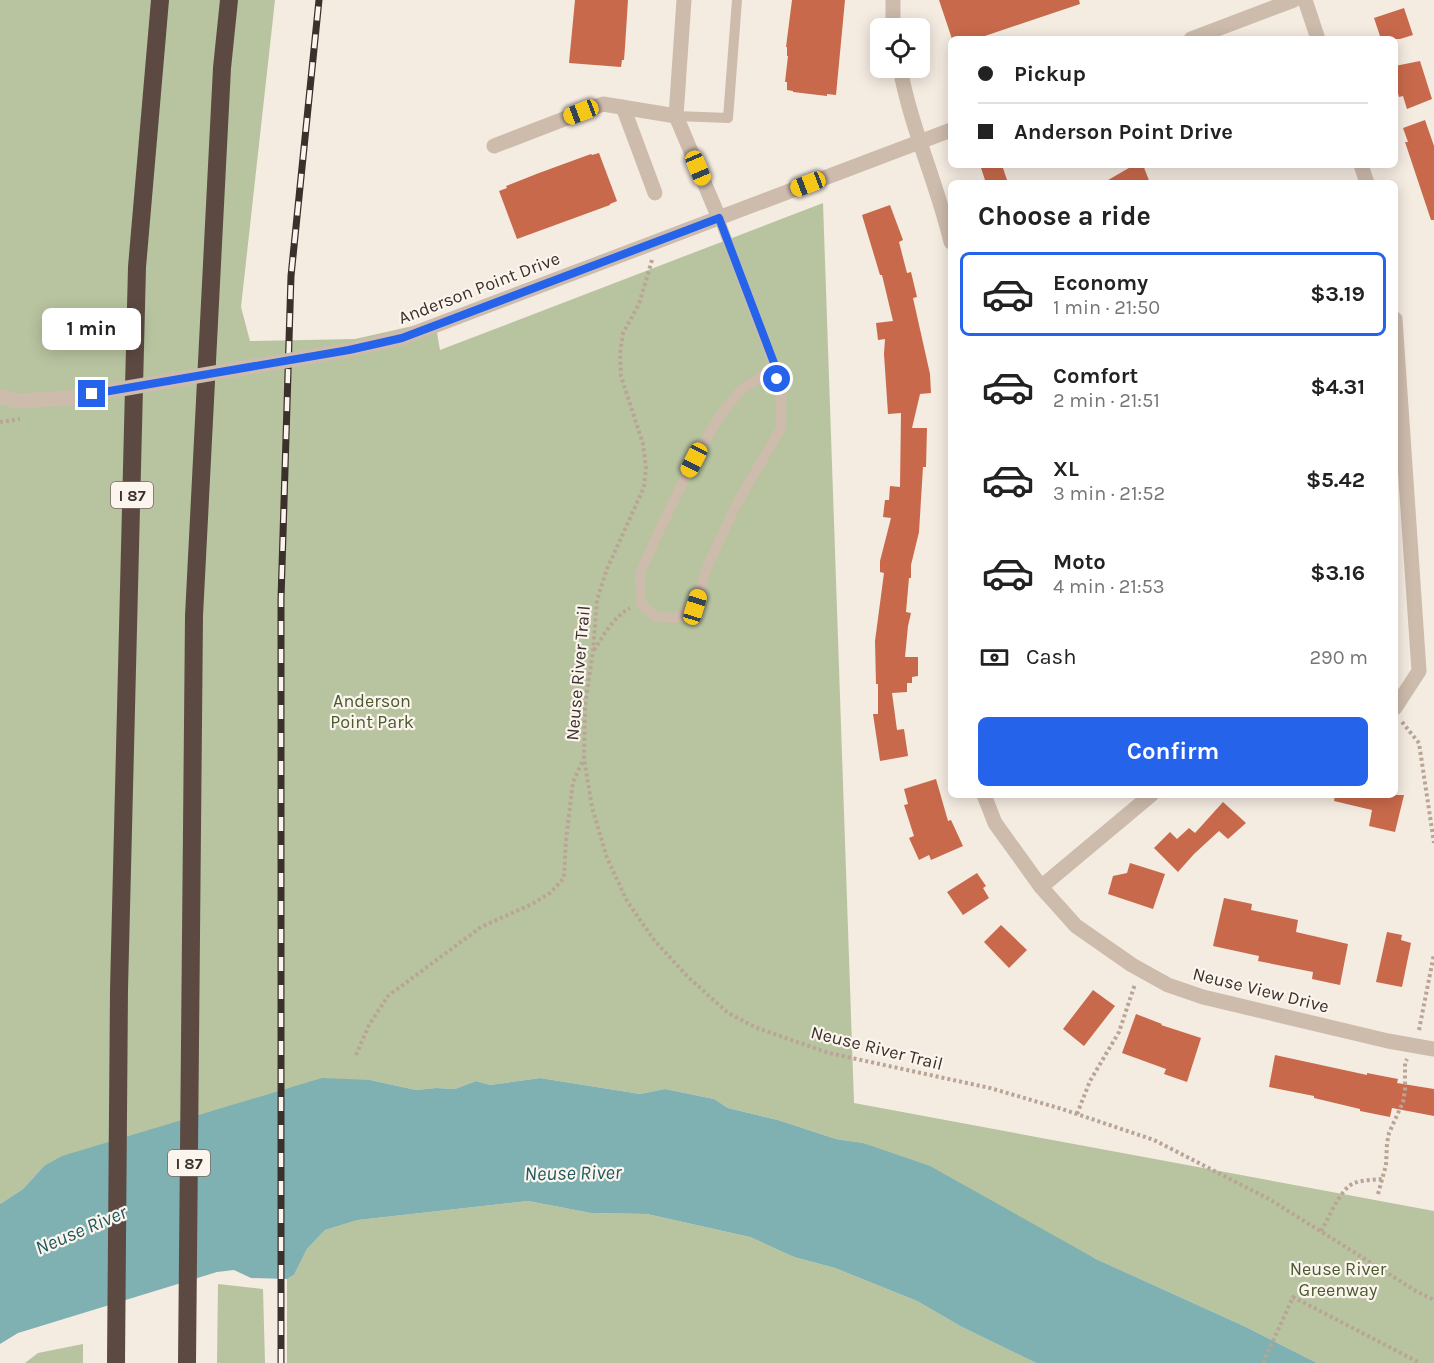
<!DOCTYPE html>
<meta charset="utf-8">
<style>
:root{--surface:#fff;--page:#f6f6f6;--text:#222;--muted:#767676;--line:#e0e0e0;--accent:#2563eb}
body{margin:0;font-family:Karla,sans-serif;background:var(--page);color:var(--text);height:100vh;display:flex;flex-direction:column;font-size:22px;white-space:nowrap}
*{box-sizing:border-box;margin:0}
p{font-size:20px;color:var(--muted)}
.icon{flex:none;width:33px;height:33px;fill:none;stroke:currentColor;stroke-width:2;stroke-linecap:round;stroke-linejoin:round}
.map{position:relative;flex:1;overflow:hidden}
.side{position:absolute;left:948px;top:180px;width:450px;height:618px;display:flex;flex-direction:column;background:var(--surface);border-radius:9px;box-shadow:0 3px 15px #0003}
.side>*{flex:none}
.hud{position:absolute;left:948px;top:36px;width:450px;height:132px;border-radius:9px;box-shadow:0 3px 15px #0003;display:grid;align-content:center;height:132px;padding:0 30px;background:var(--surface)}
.controls{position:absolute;left:870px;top:18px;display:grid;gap:12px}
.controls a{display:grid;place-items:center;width:60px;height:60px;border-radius:9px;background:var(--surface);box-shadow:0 3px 15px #0003;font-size:30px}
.end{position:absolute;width:27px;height:27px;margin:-14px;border:8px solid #2563eb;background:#fff;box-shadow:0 0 0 3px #fff}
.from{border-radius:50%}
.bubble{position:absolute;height:42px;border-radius:9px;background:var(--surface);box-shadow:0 3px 15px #0003;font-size:20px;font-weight:700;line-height:42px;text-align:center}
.car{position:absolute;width:18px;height:36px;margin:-18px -9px;border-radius:8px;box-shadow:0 0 4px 2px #0007;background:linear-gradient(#f5c518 24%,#345 0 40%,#f5c518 0 76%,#345 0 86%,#f5c518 0)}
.hud b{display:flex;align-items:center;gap:21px;height:57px;font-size:22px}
.hud b+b{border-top:2px solid var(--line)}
.hud i{width:15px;height:15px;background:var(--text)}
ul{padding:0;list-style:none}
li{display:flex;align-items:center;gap:18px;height:84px;margin:0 12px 9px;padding:0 18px;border:3px solid transparent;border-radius:9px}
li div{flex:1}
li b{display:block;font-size:22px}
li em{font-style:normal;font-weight:700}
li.active{border-color:var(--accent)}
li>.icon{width:54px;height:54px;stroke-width:1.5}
h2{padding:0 30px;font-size:27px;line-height:72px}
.pay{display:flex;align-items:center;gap:15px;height:66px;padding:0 30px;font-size:22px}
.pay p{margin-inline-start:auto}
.action{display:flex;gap:12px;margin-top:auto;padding:12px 30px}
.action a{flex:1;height:69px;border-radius:9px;background:var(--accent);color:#fff;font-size:24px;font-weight:700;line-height:69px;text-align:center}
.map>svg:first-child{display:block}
</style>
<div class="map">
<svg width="1434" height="1363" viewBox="0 0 1434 1363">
<rect width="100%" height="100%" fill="#f4ebe1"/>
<g fill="#b8c4a0">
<path d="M0 0H275L241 307 250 341 355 339 435 321 440 350 823 203 854 1103 1434 1211V1363H1317L1246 1327 1096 1259 863 1143 836 1139 778 1120 728 1108 714 1099 665 1089 640 1094 540 1078 490 1085 476 1081 455 1089 436 1088 416 1090 370 1080 44 1166 23 1189 0 1204Z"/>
<path d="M528 1201 591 1213 647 1214 750 1237 794 1257 835 1268 917 1301 962 1327 1036 1363H287V1279L294 1275 307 1249 325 1230 358 1220Z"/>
<path d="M218 1284 263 1289 265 1363H217Z"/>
<path d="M83 1344V1363H25L38 1353Z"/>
</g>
<path fill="#7fb0b2" d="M322 1078 370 1080 416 1090 436 1088 455 1089 476 1081 490 1085 540 1078 640 1094 665 1089 714 1099 728 1108 778 1120 836 1139 863 1143 930 1166 1096 1259 1246 1327 1317 1363H1036L962 1327 917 1301 835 1268 794 1257 750 1237 647 1214 591 1213 528 1201 358 1220 325 1230 307 1249 294 1275 287 1279 251 1278 234 1270 217 1272 18 1333 0 1344V1204L23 1189 44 1166 62 1156Z"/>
<g fill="#c8694b">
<path d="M575 0H628L625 47 624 60H622L621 67 569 63Z"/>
<path d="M792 0H845L836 95 827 94V96L793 92V91L787 90V82H785L788 56H787V47H786Z"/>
<path d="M939 0H1079L1080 4 976 39H952Z"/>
<path d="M1404 8 1413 35 1400 39H1381L1374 18Z"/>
<path d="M1420 61 1432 99 1407 109 1403 96 1399 97 1395 83V66Z"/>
<path d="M1425 120 1434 146V220H1431L1405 142H1408L1403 128Z"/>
<path d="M599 153 617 201 610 204V205L517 239 499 191 507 188 506 186 539 173 591 154 592 155Z"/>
<path d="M990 165H1002L1008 183H986L981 168Z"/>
<path d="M1134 165H1143L1150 183H1103Z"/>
<path d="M890 205 903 240 899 242 907 273 911 272 917 297 913 298 930 374 931 393 920 394 912 428H927L926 467H923L919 532 911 565V578H909L906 612 911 613 908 626 905 657H918V676L912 677V683H907V692L892 693 897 730 904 729 908 756 880 761 873 714H878V684H876L875 641 884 573 880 572V561L891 518 883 517 885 500H889L890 486 900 487 901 413 888 414 884 354 885 339 878 340 876 323 893 321 882 275H880L862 215Z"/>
<path d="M936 779 948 821 951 820 963 846 931 860 929 855 919 860 909 838 914 836 904 805 908 804 904 789Z"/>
<path d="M1335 795H1404L1395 832 1369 826 1372 810 1334 801Z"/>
<path d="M1223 802 1246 823 1228 839 1219 831 1194 854 1178 872 1154 848 1170 832 1177 839 1189 828 1195 833Z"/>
<path d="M1130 863 1165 874 1153 909 1108 894 1113 876 1127 873Z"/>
<path d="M977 873 986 886 983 888 989 898 963 915 947 892Z"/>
<path d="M1224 898 1252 904 1251 910 1298 920 1296 932 1348 944 1340 985 1312 979 1313 972 1258 961 1259 956 1213 946Z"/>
<path d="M1001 925 1027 950 1009 968 984 942Z"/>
<path d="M1387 932 1402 935 1401 940 1411 943 1402 987 1376 982Z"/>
<path d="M1093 990 1115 1006 1084 1046 1063 1029Z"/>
<path d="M1136 1014 1162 1024 1161 1025 1201 1038 1187 1082 1164 1074 1166 1069 1122 1053Z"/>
<path d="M1275 1055 1367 1075V1073L1398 1079 1397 1083 1434 1089V1116L1392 1108 1390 1117 1360 1111V1109L1314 1098V1096L1269 1087Z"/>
</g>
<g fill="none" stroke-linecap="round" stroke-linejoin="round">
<g stroke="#b9a596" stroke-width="4" stroke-dasharray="3 3" stroke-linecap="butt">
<path d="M652 260 639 304 623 333 620 353 621 376 643 444 646 467 644 487 607 569 597 600 593 651 585 705 584 759 592 807 607 858 627 901 654 940 689 978 728 1013 757 1028 829 1053 990 1088 1062 1109 1154 1140 1269 1199 1416 1291 1434 1300"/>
<path d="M0 422 20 419"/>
<path d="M594 650C604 635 613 617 630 608"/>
<path d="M1402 722 1419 743 1434 843"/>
<path d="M1419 1030 1434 954"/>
<path d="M356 1055 369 1025 388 996 481 927 532 904 550 893 564 878 566 840 573 782 583 760"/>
<path d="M1077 1114 1090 1081 1119 1032 1135 984"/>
<path d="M1378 1194 1386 1165 1387 1143 1389 1133 1403 1102 1405 1090V1063L1407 1059"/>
<path d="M1321 1231C1329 1218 1340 1189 1354 1183 1362 1180 1373 1180 1382 1179"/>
<path d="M1263 1363 1293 1297 1420 1363"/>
</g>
<g stroke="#cdbbac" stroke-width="10">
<path d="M676 116 728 118 737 0"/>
<path d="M719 218 773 363 781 395V428L735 507 706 570 695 607 676 618 655 617 641 603 640 573 660 529 694 460 720 415 742 389 760 378 773 363"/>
</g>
<g stroke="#cdbbac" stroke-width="15">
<path d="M684 0 676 116 719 218"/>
<path d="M1305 0 1318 39"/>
<path d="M893 28V0"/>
<path d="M1191 39 1294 0"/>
<path d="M900 68C911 128 937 183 951 242"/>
<path d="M623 107 655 193"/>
<path d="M494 146 603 104 676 116"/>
<path d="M1361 165 1367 183"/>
<path d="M1395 319 1419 671 1395 708"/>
<path d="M349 350 402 338 951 130"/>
<path d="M0 396 16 401 69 398"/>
<path d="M984 795 995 823 1041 887 1076 926 1132 965 1168 985 1203 997 1388 1041 1434 1049"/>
<path d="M1041 887 1151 795"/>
</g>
<g stroke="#5c4a42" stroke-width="18">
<path d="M116 1363 119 990 137 267 160 0"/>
<path d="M187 1363 194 616 222 68 229 0"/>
</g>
<g stroke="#3b302b" stroke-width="7">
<path id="rail" d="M281 1363V599L291 276 319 0"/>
</g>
<use href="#rail" stroke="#fbf5ee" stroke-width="4.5" stroke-dasharray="14" stroke-linecap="butt"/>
<path stroke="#cdbbac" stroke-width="15" d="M69 398 349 350"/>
</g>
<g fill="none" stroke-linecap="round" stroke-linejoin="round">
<path stroke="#2563eb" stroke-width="8" d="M92 394 349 350 402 338 719 218 774 363 777 379"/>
</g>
<g text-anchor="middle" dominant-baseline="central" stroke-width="4.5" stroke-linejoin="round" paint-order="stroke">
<g fill="#fbf5ee" stroke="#756b66" stroke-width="1.5">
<rect x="111" y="482" width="42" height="26" rx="4.5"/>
<rect x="168" y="1150" width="42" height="26" rx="4.5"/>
</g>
<g font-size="16" font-weight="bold" fill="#3b302b">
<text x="132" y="495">I 87</text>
<text x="189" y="1163">I 87</text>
</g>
<g font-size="18" fill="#3b302b" stroke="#fbf5ee">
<text transform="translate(479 288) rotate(-21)">Anderson Point Drive</text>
<text transform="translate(578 673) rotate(-85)">Neuse River Trail</text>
<text transform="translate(1261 990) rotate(14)">Neuse View Drive</text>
<text transform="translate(877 1048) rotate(14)">Neuse River Trail</text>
</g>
<g font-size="18" fill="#4a5a2e" stroke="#fbf5ee">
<text x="372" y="701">Anderson<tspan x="372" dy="21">Point Park</tspan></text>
<text x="1338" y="1269">Neuse River<tspan x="1338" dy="21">Greenway</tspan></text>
</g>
<g font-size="20" font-style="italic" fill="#1f5a5e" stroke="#fbf5ee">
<text transform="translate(573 1173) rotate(-1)">Neuse River</text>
<text transform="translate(81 1230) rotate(-23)">Neuse River</text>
</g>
</g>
</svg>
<div class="controls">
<a><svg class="icon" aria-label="locate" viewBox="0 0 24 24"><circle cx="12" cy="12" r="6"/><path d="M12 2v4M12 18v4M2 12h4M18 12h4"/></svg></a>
</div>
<i class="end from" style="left:777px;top:379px"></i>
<i class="end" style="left:92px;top:394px"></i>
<div class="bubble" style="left:42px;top:308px;width:99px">1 min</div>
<i class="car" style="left:581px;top:112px;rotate:249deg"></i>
<i class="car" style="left:698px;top:168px;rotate:157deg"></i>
<i class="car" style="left:808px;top:184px;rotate:249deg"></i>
<i class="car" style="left:694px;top:460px;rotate:207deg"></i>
<i class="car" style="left:695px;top:607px;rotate:17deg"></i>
<div class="hud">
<b><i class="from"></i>Pickup</b>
<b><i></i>Anderson Point Drive</b>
</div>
<section class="side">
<h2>Choose a ride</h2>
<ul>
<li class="active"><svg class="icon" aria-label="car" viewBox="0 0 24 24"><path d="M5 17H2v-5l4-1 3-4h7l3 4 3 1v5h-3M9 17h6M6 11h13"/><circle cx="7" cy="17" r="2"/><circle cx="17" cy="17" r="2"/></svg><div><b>Economy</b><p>1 min · 21:50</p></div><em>$3.19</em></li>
<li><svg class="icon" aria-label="car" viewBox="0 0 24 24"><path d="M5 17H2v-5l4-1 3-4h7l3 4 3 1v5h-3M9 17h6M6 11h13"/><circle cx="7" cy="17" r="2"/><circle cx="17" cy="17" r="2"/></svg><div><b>Comfort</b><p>2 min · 21:51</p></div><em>$4.31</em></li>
<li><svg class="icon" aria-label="car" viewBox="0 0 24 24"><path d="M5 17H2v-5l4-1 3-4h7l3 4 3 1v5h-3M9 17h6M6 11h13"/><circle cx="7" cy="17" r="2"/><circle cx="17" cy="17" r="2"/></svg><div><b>XL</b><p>3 min · 21:52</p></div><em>$5.42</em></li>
<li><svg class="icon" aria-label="car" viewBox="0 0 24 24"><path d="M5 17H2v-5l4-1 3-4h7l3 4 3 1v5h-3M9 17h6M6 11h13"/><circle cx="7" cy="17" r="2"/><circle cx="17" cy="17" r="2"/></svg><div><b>Moto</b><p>4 min · 21:53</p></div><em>$3.16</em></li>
</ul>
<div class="pay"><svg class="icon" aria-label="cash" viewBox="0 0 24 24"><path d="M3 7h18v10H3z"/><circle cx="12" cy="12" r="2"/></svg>Cash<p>290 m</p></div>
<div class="action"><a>Confirm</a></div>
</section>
</div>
